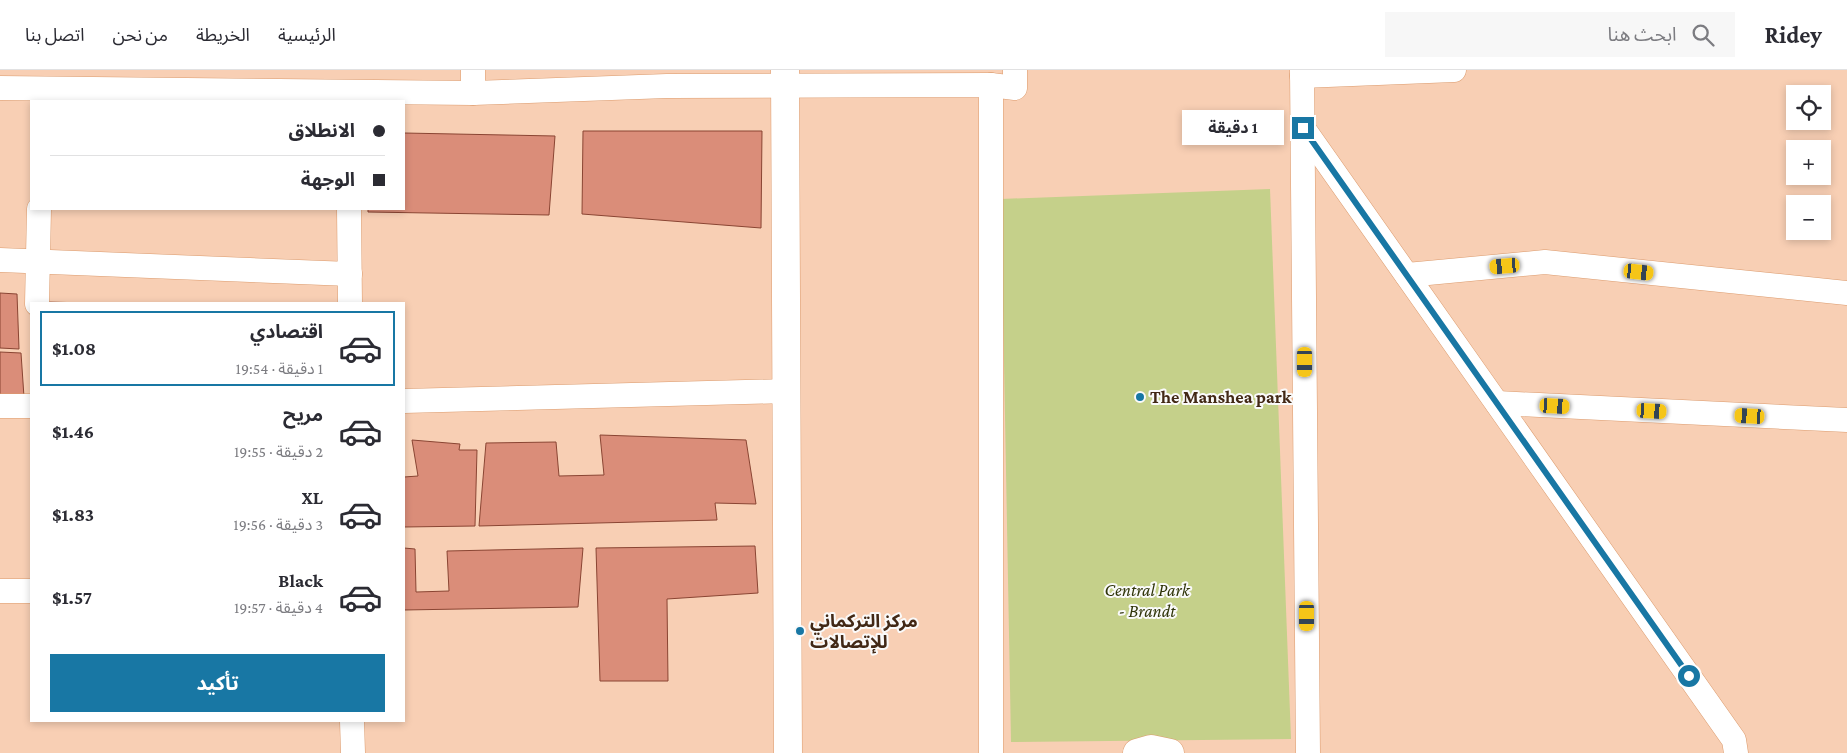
<!DOCTYPE html>
<html lang="ar">
<meta charset="utf-8">
<style>
:root{--surface:#fff;--page:#f7f7f7;--text:#2b2b33;--muted:#7c7c81;--line:#e1e1e2;--accent:#1877a4}
body{margin:0;font-family:"Crimson Pro","Noto Sans Arabic",serif;background:var(--page);color:var(--text);direction:rtl;height:100vh;display:flex;flex-direction:column;font-size:19px;white-space:nowrap}
*{box-sizing:border-box;margin:0}
p{font-size:16px;color:var(--muted)}
.icon{flex:none;width:28px;height:28px;fill:none;stroke:currentColor;stroke-width:2;stroke-linecap:round;stroke-linejoin:round}
.map{position:relative;flex:1;overflow:hidden;direction:ltr}
.side{position:absolute;left:30px;top:232px;width:375px;height:420px;display:flex;flex-direction:column;background:var(--surface);border-radius:0px;box-shadow:0 2px 8px #0003;direction:rtl}
.side>*{flex:none}
.banner{position:absolute;left:30px;top:30px;width:375px;height:110px;border-radius:0px;box-shadow:0 2px 8px #0003;direction:rtl;display:grid;align-content:center;height:110px;padding:0 20px;background:var(--surface)}
.fabs{position:absolute;left:1786px;top:15px;display:grid;gap:10px}
.fabs a{display:grid;place-items:center;width:45px;height:45px;border-radius:0px;background:var(--surface);box-shadow:0 2px 8px #0003;font-size:25px}
.end{position:absolute;width:22px;height:22px;margin:-11px;border:6px solid #1877a4;background:#fff;box-shadow:0 0 0 2px #fff}
.from{border-radius:50%}
.bubble{position:absolute;height:35px;border-radius:0px;background:var(--surface);box-shadow:0 2px 8px #0003;font-size:16px;font-weight:700;line-height:35px;text-align:center;direction:rtl}
.car{position:absolute;width:15px;height:30px;margin:-15px -8px;border-radius:6px;box-shadow:0 0 4px 1px #0007;background:linear-gradient(#f5c518 24%,#345 0 40%,#f5c518 0 76%,#345 0 86%,#f5c518 0)}
.banner b{display:flex;align-items:center;gap:18px;height:48px;font-size:19px}
.banner b+b{border-top:1px solid var(--line)}
.banner i{width:12px;height:12px;background:var(--text)}
ul{padding:9px 0 0;list-style:none}
li{display:flex;align-items:center;gap:15px;height:75px;margin:0 10px 8px;padding:0 10px;border:2px solid transparent;border-radius:0px}
li div{flex:1}
li b{display:block;font-size:19px}
li em{font-style:normal;font-weight:700}
li.current{border-color:var(--accent)}
li>.icon{width:45px;height:45px;stroke-width:1.5}
.button{display:flex;gap:10px;margin-top:auto;padding:10px 20px}
.button a{flex:1;height:58px;border-radius:0px;background:var(--accent);color:#fff;font-size:20px;font-weight:700;line-height:58px;text-align:center}
header{display:flex;align-items:center;gap:30px;box-sizing:border-box;height:70px;padding:0 25px;background:var(--surface);border-bottom:1px solid var(--line)}
header strong{font-size:24px}
nav{display:flex;gap:28px;margin-inline-start:auto;font-size:18px}
.search{width:350px;height:45px;background:var(--page);display:flex;align-items:center;gap:12px;box-sizing:border-box;padding:0 18px;border-radius:0px;color:var(--muted);font-size:19px}
.map>svg:first-child{display:block}
</style>
<header>
<strong>Ridey</strong>
<div class="search"><svg class="icon" aria-label="search" viewBox="0 0 24 24"><circle cx="10" cy="10" r="6"/><path d="M15 15l6 6"/></svg>ابحث هنا</div>
<nav><a>الرئيسية</a><a>الخريطة</a><a>من نحن</a><a>اتصل بنا</a></nav>
</header>
<div class="map">
<svg width="1847" height="683" viewBox="0 0 1847 683">
<rect width="100%" height="100%" fill="#f8cfb4"/>
<path fill="#c5d08a" d="M1270 119 1291 669 1011 672 1001 129Z"/>
<g fill="#da8d79" stroke="#8a4533">
<path d="M583 61H762L761 158 582 144Z"/>
<path d="M404 63 555 66 549 145 368 142V139H404Z"/>
<path d="M0 223 17 224 19 279 0 278Z"/>
<path d="M43 232 138 234H43Z"/>
<path d="M0 282 21 283 24 327H0Z"/>
<path d="M600 365 746 370 756 434 715 433 717 450 479 456 486 373 556 372 559 406 604 405Z"/>
<path d="M412 370 460 374 459 380H477L475 456 404 457V407L418 406Z"/>
<path d="M755 476 758 523 667 529 668 611H600L596 478Z"/>
<path d="M404 478 415 479 416 522 449 521 447 481 583 478 578 537 404 540Z"/>
</g>
<g fill="none" stroke-linecap="round" stroke-linejoin="round">
<g stroke="#dc9b6d" stroke-width="25">
<g id="minor">
<path d="M1302 0 1308 683"/>
<path d="M1302 6 1454 0"/>
<path d="M991 15V683"/>
<path d="M0 18 473 23 667 16 991 15 1015 18V0"/>
<path d="M473 23V0"/>
<path d="M1303 58 1734 670 1736 683"/>
<path d="M349 139 350 234"/>
<path d="M0 190 350 204"/>
<path d="M1407 205 1545 192 1847 223"/>
<path d="M37 234 39 139"/>
<path d="M404 331 787 321"/>
<path d="M1497 333 1847 350"/>
<path d="M0 336H31"/>
<path d="M0 521H31"/>
<path d="M352 651 353 683"/>
</g>
</g>
<g stroke="#dc9b6d" stroke-width="29">
<path id="tertiary" d="M785 0 788 683"/>
</g>
<g stroke="#dc9b6d" stroke-width="29">
<path id="secondary" d="M1137 683 1151 679 1170 683"/>
</g>
<use href="#minor" stroke="#fff" stroke-width="24"/>
<use href="#tertiary" stroke="#fff" stroke-width="28"/>
<use href="#secondary" stroke="#fff" stroke-width="28"/>
</g>
<g fill="none" stroke-linecap="round" stroke-linejoin="round">
<path stroke="#1877a4" stroke-width="6" d="M1303 58 1689 606"/>
</g>
<g fill="#1877a4" stroke="#fafafa" stroke-width="2">
<circle cx="1140" cy="327" r="5"/>
<circle cx="800" cy="561" r="5"/>
</g>
<g text-anchor="middle" dominant-baseline="central" stroke-width="4" stroke-linejoin="round" paint-order="stroke">
<g font-size="18" font-weight="bold" fill="#422815" stroke="#fafafa" text-anchor="start">
<text x="1150" y="327">The Manshea park</text>
<text x="810" y="551">مركز التركماني<tspan x="810" dy="21">للإتصالات</tspan></text>
</g>
<g font-size="18" font-style="italic" fill="#303509" stroke="#fafafa">
<text x="1147" y="520">Central Park<tspan x="1147" dy="21">- Brandt</tspan></text>
</g>
</g>
</svg>
<div class="fabs">
<a><svg class="icon" aria-label="locate" viewBox="0 0 24 24"><circle cx="12" cy="12" r="6"/><path d="M12 2v4M12 18v4M2 12h4M18 12h4"/></svg></a>
<a>+</a>
<a>−</a>
</div>
<i class="end from" style="left:1689px;top:606px"></i>
<i class="end" style="left:1303px;top:58px"></i>
<div class="bubble" style="left:1182px;top:40px;width:102px">1 دقيقة</div>
<i class="car" style="left:1505px;top:196px;rotate:265deg"></i>
<i class="car" style="left:1639px;top:202px;rotate:96deg"></i>
<i class="car" style="left:1305px;top:292px;rotate:180deg"></i>
<i class="car" style="left:1555px;top:336px;rotate:93deg"></i>
<i class="car" style="left:1652px;top:341px;rotate:93deg"></i>
<i class="car" style="left:1750px;top:346px;rotate:273deg"></i>
<i class="car" style="left:1307px;top:546px;rotate:180deg"></i>
<div class="banner">
<b><i class="from"></i>الانطلاق</b>
<b><i></i>الوجهة</b>
</div>
<section class="side">
<ul>
<li class="current"><svg class="icon" aria-label="car" viewBox="0 0 24 24"><path d="M5 17H2v-5l4-1 3-4h7l3 4 3 1v5h-3M9 17h6M6 11h13"/><circle cx="7" cy="17" r="2"/><circle cx="17" cy="17" r="2"/></svg><div><b>اقتصادي</b><p>1 دقيقة · 19:54</p></div><em>$1.08</em></li>
<li><svg class="icon" aria-label="car" viewBox="0 0 24 24"><path d="M5 17H2v-5l4-1 3-4h7l3 4 3 1v5h-3M9 17h6M6 11h13"/><circle cx="7" cy="17" r="2"/><circle cx="17" cy="17" r="2"/></svg><div><b>مريح</b><p>2 دقيقة · 19:55</p></div><em>$1.46</em></li>
<li><svg class="icon" aria-label="car" viewBox="0 0 24 24"><path d="M5 17H2v-5l4-1 3-4h7l3 4 3 1v5h-3M9 17h6M6 11h13"/><circle cx="7" cy="17" r="2"/><circle cx="17" cy="17" r="2"/></svg><div><b>XL</b><p>3 دقيقة · 19:56</p></div><em>$1.83</em></li>
<li><svg class="icon" aria-label="car" viewBox="0 0 24 24"><path d="M5 17H2v-5l4-1 3-4h7l3 4 3 1v5h-3M9 17h6M6 11h13"/><circle cx="7" cy="17" r="2"/><circle cx="17" cy="17" r="2"/></svg><div><b>Black</b><p>4 دقيقة · 19:57</p></div><em>$1.57</em></li>
</ul>
<div class="button"><a>تأكيد</a></div>
</section>
</div>
